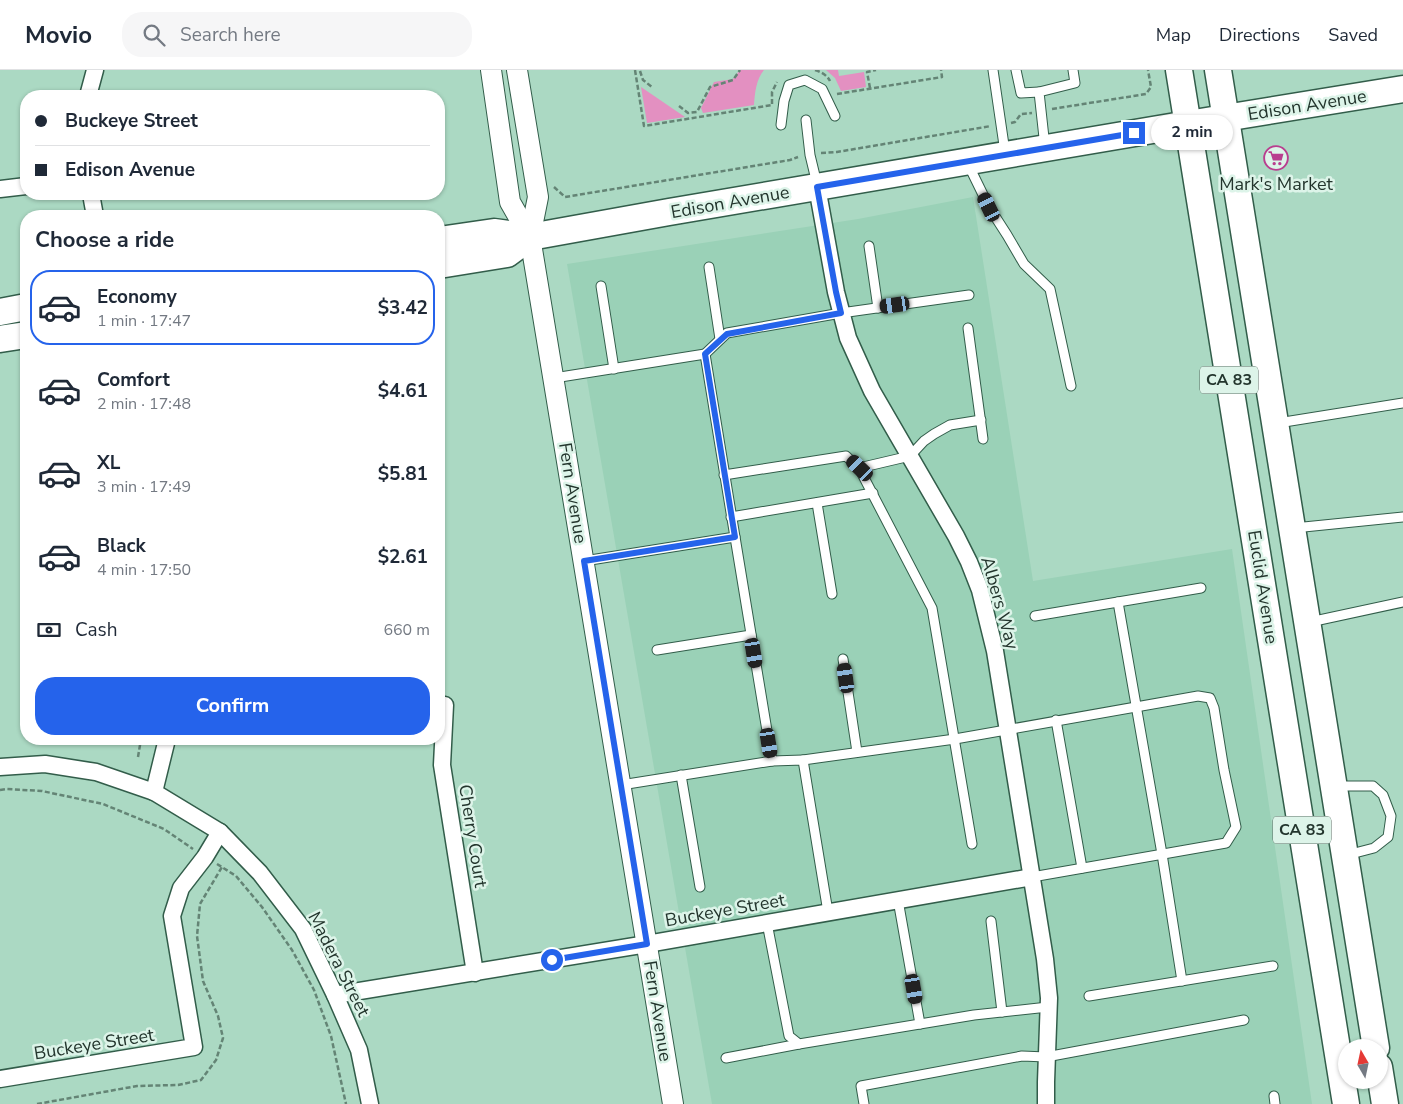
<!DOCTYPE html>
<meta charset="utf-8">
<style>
:root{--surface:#fff;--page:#f6f6f7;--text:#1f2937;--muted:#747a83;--line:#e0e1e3;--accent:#2563eb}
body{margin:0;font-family:"Nunito Sans",sans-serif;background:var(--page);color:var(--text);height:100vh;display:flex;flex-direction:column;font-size:19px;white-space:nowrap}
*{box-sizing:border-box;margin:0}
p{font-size:16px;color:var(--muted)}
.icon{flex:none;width:28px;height:28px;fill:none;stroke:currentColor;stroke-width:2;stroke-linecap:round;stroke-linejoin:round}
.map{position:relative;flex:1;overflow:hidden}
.panel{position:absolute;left:20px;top:140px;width:425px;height:535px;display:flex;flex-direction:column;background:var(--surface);border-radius:20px;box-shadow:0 1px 4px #0004}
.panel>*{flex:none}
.hud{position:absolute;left:20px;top:20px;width:425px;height:110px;border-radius:20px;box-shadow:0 1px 4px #0004;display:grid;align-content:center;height:110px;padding:0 15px;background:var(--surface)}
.needle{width:32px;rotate:351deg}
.fabs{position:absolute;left:1338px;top:969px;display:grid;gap:10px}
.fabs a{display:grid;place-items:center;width:50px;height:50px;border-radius:50%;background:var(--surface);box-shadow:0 1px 4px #0004;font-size:25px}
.end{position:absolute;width:22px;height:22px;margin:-11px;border:6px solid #2563eb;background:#fff;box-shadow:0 0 0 2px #fff}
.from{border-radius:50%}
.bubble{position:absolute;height:35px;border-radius:18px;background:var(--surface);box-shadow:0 1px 4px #0004;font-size:16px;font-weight:700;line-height:35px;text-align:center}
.car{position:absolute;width:15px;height:30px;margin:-15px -8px;border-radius:6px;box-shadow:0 0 4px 1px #0007;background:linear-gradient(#222 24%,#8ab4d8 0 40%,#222 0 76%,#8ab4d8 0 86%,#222 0)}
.hud b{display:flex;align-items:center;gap:18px;height:48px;font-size:19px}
.hud b+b{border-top:1px solid var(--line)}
.hud i{width:12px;height:12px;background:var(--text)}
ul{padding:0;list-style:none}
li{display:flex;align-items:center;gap:15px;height:75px;margin:0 10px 8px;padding:0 5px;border:2px solid transparent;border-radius:20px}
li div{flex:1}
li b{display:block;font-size:19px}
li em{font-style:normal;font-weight:700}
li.on{border-color:var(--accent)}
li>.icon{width:45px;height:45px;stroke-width:1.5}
h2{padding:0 15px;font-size:22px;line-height:60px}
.pay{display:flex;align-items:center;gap:12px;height:55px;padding:0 15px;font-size:19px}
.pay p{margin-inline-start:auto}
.primary-button{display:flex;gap:10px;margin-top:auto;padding:10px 15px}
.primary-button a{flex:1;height:58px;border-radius:20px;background:var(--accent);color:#fff;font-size:20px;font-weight:700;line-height:58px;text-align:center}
header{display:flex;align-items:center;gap:30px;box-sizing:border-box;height:70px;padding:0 25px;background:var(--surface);border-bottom:1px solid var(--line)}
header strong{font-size:24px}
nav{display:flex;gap:28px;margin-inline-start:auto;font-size:18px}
.search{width:350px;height:45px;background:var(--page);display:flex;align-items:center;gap:12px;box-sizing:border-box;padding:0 18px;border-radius:20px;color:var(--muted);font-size:19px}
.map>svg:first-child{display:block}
</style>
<header>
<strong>Movio</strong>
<div class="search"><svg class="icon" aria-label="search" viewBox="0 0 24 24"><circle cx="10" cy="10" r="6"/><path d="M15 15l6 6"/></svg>Search here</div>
<nav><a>Map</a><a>Directions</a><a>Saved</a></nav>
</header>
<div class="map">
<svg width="1403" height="1034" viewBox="0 0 1403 1034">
<rect width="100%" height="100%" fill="#abd9c3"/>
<path fill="#9ad1b7" d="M973 127 1033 511 1232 479 1312 1034H712L567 194 858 149Z"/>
<g fill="#e390c1">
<path d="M740 0H764C756 10 755 22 754 35L703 43 701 38 714 12 733 9Z"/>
<path d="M826 0H838L839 6 864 2 866 17 841 21 835 8Z"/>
<path d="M641 17 685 47 647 53Z"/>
</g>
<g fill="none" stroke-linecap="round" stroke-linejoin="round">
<g stroke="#325d4a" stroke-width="11">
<g id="service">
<path d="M993 0 1005 82"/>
<path d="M1016 0 1021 23 1039 22"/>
<path d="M806 50 810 85 817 114"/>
<path d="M781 55 784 31 789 15 805 10 822 19 835 46"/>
<path d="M1045 77 1039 22 1075 13 1073 0"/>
<path d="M968 94 989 137 1007 165 1024 194 1050 219 1071 316"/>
<path d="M869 176 878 238"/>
<path d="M709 197 720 269"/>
<path d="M601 216 614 299"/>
<path d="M968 258 983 369"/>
<path d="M705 284 727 263 841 243 969 225"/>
<path d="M554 308 705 284 735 467 584 491"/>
<path d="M1278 353 1403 333"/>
<path d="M859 398 910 386 924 371 934 364 950 355 981 350"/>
<path d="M724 405 846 386 859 398 932 538 972 774"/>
<path d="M817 433 832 524"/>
<path d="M731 447 873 423"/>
<path d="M1294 458 1403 447"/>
<path d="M735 467 772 691 803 690 828 842"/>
<path d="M1118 532 1201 518"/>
<path d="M1035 546 1118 532 1162 784 1182 911"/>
<path d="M1310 552 1403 532"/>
<path d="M657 580 751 565"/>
<path d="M843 589 857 682"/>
<path d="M1056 650 1082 798"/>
<path d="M803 690 955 669 1198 626 1210 628 1214 638 1224 700 1236 757 1226 773 1032 807"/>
<path d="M681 705 700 817"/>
<path d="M621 715 772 691"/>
<path d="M1336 716H1373L1383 725 1391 746 1388 767 1374 778 1347 785"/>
<path d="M898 830 920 954"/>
<path d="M991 851 1002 942"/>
<path d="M767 853 789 966 799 974 974 945 1048 937"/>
<path d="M1089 926 1273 896"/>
<path d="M726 988 799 974"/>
<path d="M1274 1026 1275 1034"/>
<path d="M864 1034 861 1016 1022 986 1046 987 1244 950"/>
</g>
</g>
<g stroke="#325d4a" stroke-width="19">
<g id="minor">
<path d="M88 26 95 0"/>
<path d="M817 117 836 222 848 268 872 321 956 466 969 492 980 520 995 581 1045 889 1049 928 1046 1012V1034"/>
<path d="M0 119 26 116"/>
<path d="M91 124 95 146"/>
<path d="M445 635 442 695 475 903"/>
<path d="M0 697 45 694 96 702 154 722 220 762 260 803 303 859 335 925 359 980 370 1034"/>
<path d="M154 722 167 669"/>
<path d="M335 925 647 874 1032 807"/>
<path d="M0 1009 194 977 172 846 181 818 205 787 220 762"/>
</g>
</g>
<g stroke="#325d4a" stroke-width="22">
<g id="tertiary">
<path d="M491 0 510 132 530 167"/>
<path d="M517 0 538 127 530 167 673 1034"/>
</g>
</g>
<g stroke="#325d4a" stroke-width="29">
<g id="primary">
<path d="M1179 0 1346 1034"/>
<path d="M1218 0 1376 978"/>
<path d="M439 170 494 162 530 167 669 142 1188 54 1403 19"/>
<path d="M439 195 507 184 530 167"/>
<path d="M0 242 26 237"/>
<path d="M0 269 26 265"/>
<path d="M1379 997 1385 1034"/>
</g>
</g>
<g stroke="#648475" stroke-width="2.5" stroke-dasharray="5 2.5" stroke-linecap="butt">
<path d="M635 0 644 56 772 35V22L777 12"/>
<path d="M815 0C821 2 827 5 830 11"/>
<path d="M640 1 643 10 652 17"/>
<path d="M870 18 867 2 876 0"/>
<path d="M837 24 942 7 941 0"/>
<path d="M679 36 688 43 697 42 710 17 733 10 740 0"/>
<path d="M1052 39 1146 24 1151 17 1148 0"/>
<path d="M1011 53 1015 52 1021 44 1032 43"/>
<path d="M821 83 837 82 991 56"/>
<path d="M554 117 565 127 790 90 798 87"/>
<path d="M439 396 440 393"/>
<path d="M138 687 141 669"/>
<path d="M0 720 7 719 42 721 103 734 164 759 193 779"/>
<path d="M217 794 236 806 262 837 292 880 314 920 331 966 346 1034"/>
<path d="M37 1034 137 1016 178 1015 201 1010 216 990 223 968 218 946 203 911 197 866 200 834 222 797"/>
</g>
<use href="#service" stroke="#fff" stroke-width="9"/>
<use href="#minor" stroke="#fff" stroke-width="16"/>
<use href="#tertiary" stroke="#fff" stroke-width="20"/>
<use href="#primary" stroke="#fff" stroke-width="26"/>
</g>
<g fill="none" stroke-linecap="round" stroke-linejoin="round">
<path stroke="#2563eb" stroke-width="6" d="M552 890 647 874 584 491 735 467 705 284 727 264 841 243 836 222 817 117 1134 63"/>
</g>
<defs>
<g id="supermarket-ring" transform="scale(1.25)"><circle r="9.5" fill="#ddf4e9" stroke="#b93e8f" stroke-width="1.5"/><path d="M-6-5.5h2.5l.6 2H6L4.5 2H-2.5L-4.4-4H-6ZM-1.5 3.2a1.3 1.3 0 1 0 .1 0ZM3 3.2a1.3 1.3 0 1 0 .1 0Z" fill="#b93e8f"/></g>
</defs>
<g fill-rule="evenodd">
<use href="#supermarket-ring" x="1276" y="88"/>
</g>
<g text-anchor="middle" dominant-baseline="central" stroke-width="5" stroke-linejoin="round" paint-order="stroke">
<g fill="#ddf4e9" stroke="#5b6e65" stroke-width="1">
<rect x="1200" y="296.5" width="58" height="27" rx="4"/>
<rect x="1273" y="746.5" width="58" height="27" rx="4"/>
</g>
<g font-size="16" font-weight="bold" fill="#23352d">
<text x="1229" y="310">CA 83</text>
<text x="1302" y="760">CA 83</text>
</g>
<g font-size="18" fill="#23352d" stroke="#ddf4e9">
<text transform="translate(1307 35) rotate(-9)">Edison Avenue</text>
<text transform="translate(730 132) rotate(-10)">Edison Avenue</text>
<text transform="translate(573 423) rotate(81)">Fern Avenue</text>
<text transform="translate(1263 517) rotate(81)">Euclid Avenue</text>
<text transform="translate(1000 533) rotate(74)">Albers Way</text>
<text transform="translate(473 766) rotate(81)">Cherry Court</text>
<text transform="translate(725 840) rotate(-10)">Buckeye Street</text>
<text transform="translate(339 894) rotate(63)">Madera Street</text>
<text transform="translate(658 941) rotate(81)">Fern Avenue</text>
<text transform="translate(94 974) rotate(-9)">Buckeye Street</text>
</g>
<g font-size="18" fill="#23352d" stroke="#ddf4e9">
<text x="1276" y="114">Mark's Market</text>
</g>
</g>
</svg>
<div class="fabs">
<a><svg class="needle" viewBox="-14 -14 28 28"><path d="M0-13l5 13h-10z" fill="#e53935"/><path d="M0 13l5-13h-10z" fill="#747a83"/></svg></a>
</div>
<i class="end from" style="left:552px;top:890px"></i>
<i class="end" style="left:1134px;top:63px"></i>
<div class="bubble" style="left:1151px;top:45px;width:82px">2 min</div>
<i class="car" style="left:989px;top:137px;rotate:334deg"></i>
<i class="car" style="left:895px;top:235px;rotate:262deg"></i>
<i class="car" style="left:860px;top:398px;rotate:314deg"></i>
<i class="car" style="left:754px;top:583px;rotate:171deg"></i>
<i class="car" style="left:846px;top:608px;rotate:352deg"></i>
<i class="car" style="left:769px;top:673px;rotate:171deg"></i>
<i class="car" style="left:914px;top:919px;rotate:170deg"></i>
<div class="hud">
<b><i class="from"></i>Buckeye Street</b>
<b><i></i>Edison Avenue</b>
</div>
<section class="panel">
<h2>Choose a ride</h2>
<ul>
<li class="on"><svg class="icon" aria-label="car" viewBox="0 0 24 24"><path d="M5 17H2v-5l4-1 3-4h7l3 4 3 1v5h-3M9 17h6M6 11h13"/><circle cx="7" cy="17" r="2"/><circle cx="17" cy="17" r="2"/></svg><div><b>Economy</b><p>1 min · 17:47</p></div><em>$3.42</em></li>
<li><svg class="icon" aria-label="car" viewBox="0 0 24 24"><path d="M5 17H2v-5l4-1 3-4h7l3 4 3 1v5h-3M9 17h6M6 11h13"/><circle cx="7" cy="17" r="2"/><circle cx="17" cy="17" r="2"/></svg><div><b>Comfort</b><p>2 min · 17:48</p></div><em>$4.61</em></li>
<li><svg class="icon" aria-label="car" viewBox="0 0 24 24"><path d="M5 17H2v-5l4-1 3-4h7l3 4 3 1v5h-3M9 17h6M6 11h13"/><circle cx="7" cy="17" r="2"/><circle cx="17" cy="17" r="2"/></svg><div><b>XL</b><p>3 min · 17:49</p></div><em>$5.81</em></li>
<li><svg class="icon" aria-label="car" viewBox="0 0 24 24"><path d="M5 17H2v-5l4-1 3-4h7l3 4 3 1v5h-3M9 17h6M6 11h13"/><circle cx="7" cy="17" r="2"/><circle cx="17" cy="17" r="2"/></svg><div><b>Black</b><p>4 min · 17:50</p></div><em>$2.61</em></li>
</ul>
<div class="pay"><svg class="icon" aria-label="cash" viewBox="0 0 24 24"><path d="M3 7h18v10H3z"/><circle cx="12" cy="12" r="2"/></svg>Cash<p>660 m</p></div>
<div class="primary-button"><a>Confirm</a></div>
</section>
</div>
